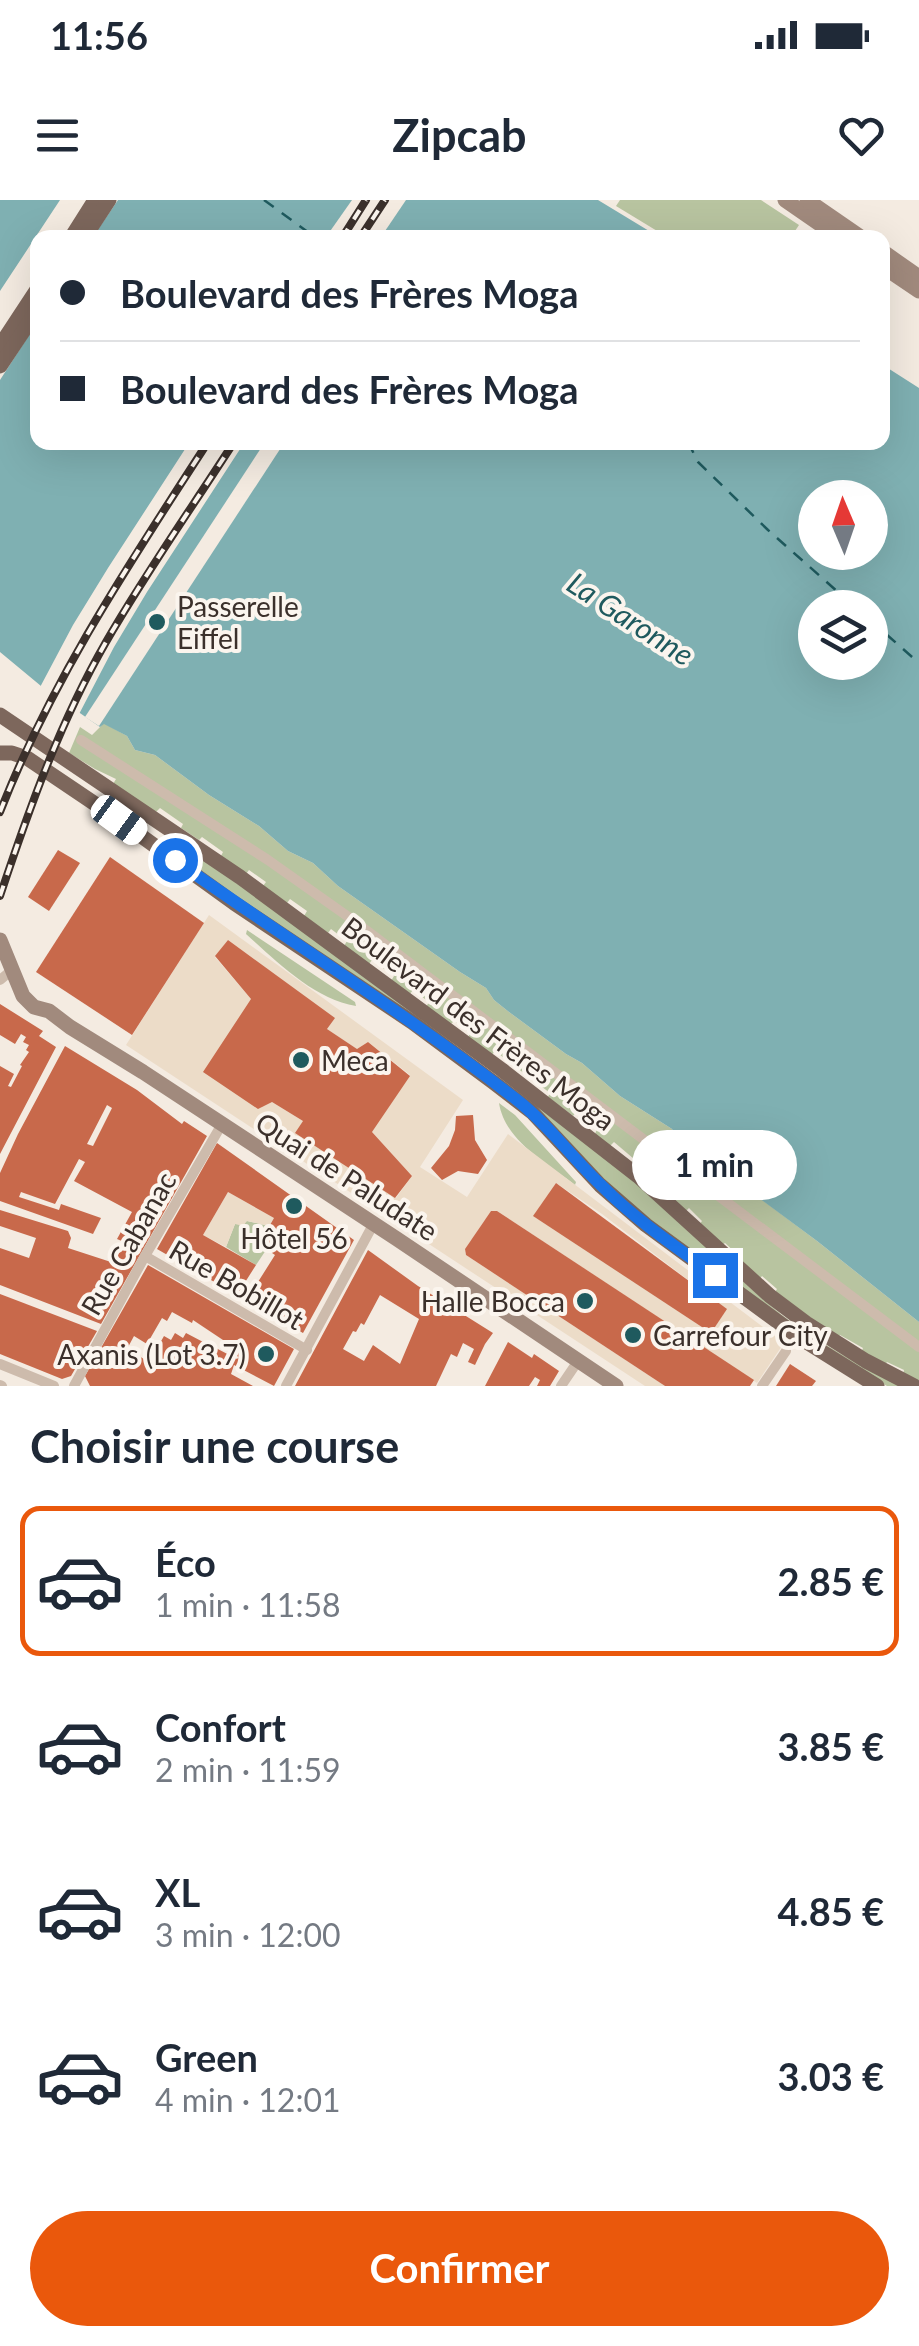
<!DOCTYPE html>
<html lang="fr">
<meta charset="utf-8">
<style>
:root{--surface:#fff;--page:#f2f2f3;--text:#1f2937;--muted:#747a83;--line:#e0e1e3;--accent:#ea580c}
body{margin:0;font-family:Lato,sans-serif;background:var(--page);color:var(--text);height:100vh;display:flex;flex-direction:column;font-size:38px;white-space:nowrap}
*{box-sizing:border-box;margin:0}
p{font-size:32px;color:var(--muted)}
.icon{flex:none;width:55px;height:55px;fill:none;stroke:currentColor;stroke-width:2;stroke-linecap:round;stroke-linejoin:round}
.map{position:relative;height:1186px;overflow:hidden}
.details{display:flex;flex-direction:column;background:var(--surface);flex:1}
.details>*{flex:none}
.banner{position:absolute;left:30px;top:30px;width:860px;height:220px;border-radius:20px;box-shadow:0 10px 40px #0002;display:grid;align-content:center;height:220px;padding:0 30px;background:var(--surface)}
.needle{width:65px;rotate:358deg}
.tools{position:absolute;left:798px;top:280px;display:grid;gap:20px}
.tools a{display:grid;place-items:center;width:90px;height:90px;border-radius:50%;background:var(--surface);box-shadow:0 10px 40px #0002;font-size:50px}
.end{position:absolute;width:45px;height:45px;margin:-22px;border:12px solid #1a73e8;background:#fff;box-shadow:0 0 0 5px #fff}
.from{border-radius:50%}
.bubble{position:absolute;height:70px;border-radius:35px;background:var(--surface);box-shadow:0 10px 40px #0002;font-size:32px;font-weight:700;line-height:70px;text-align:center}
.car{position:absolute;width:30px;height:60px;margin:-30px -15px;border-radius:12px;box-shadow:0 0 8px 2px #0007;background:linear-gradient(#fff 24%,#345 0 40%,#fff 0 76%,#345 0 86%,#fff 0)}
.banner b{display:flex;align-items:center;gap:35px;height:95px;font-size:38px}
.banner b+b{border-top:2px solid var(--line)}
.banner i{width:25px;height:25px;background:var(--text)}
ul{padding:0;list-style:none}
li{display:flex;align-items:center;gap:30px;height:150px;margin:0 20px 15px;padding:0 10px;border:5px solid transparent;border-radius:20px}
li div{flex:1}
li b{display:block;font-size:38px}
li em{font-style:normal;font-weight:700}
li.active{border-color:var(--accent)}
li>.icon{width:90px;height:90px;stroke-width:1.5}
h2{padding:0 30px;font-size:45px;line-height:120px}
.action{display:flex;gap:20px;margin-top:auto;padding:20px 30px}
.action a{flex:1;height:115px;border-radius:60px;background:var(--accent);color:#fff;font-size:40px;font-weight:700;line-height:115px;text-align:center}
.status{display:flex;justify-content:space-between;align-items:center;height:70px;padding:0 50px;background:var(--surface);direction:ltr}
.status svg{height:28px;fill:currentColor}
header{display:flex;justify-content:space-between;align-items:center;height:130px;padding:0 30px;background:var(--surface);font-size:45px;font-weight:700}
.map>svg:first-child{display:block}
</style>
<div class="status"><b>11:56</b><svg viewBox="0 0 49 12"><path d="M0 12V9h3v3zM5 12V6h3v6zM10 12V3h3v9zM15 12V0h3v12zM26 1h20v11H26zM47 4h2v5h-2z"/></svg></div>
<header><svg class="icon" aria-label="menu" viewBox="0 0 24 24"><path d="M4 6h16M4 12h16M4 18h16"/></svg>Zipcab<svg class="icon" aria-label="heart" viewBox="0 0 24 24"><path d="M12 20l-8-8c-3-5 5-10 8-4 3-6 11-1 8 4z"/></svg></header>
<div class="map">
<svg width="919" height="1186" viewBox="0 0 919 1186">
<rect width="100%" height="100%" fill="#f4ebe1"/>
<g fill="#b8c4a0">
<path d="M620 0H761L799 25 791 37H667L616 6Z"/>
<path d="M104 523 127 536 135 550 155 555 209 595 259 626 288 651 313 663 338 686 460 772 486 788 494 800 509 812 566 854 582 863 620 896 672 929 678 937 817 1041 919 1122V1183L903 1175 904 1170 887 1162 885 1165 861 1153 863 1148 840 1135 837 1138 774 1094 777 1089 762 1076 759 1080 736 1060 739 1056 725 1043 721 1046 699 1025 702 1021 689 1008 685 1012 671 999 674 995 655 977 651 981 631 963 634 959 614 942 610 946 595 934 597 929 576 912 573 916 548 897 550 893 495 851 491 856 468 838 470 833 454 821 450 825 426 807 429 802 413 790 409 795 391 781 394 776 372 760 369 764 344 746 347 741 331 729 328 733 304 716 307 711 290 699 287 703 263 686 266 682 249 670 246 674 221 656 223 652 202 637 199 640 181 628 183 624 160 608 156 612 113 584 116 579 95 569 69 553 80 527 92 535Z"/>
<path d="M186 649 193 651 484 864 180 658Z"/>
<path d="M247 730 355 802 356 806C314 799 277 762 246 734Z"/>
<path d="M508 882C559 920 609 960 658 1002 700 1038 738 1080 782 1115 819 1143 860 1165 900 1186H887L812 1141 628 1003Z"/>
<path d="M499 903 515 915 576 982 575 985C547 963 505 941 499 903Z"/>
<path d="M247 1021 269 1026 260 1044 266 1050 256 1065 226 1047 235 1024Z"/>
</g>
<g fill="#ecdcc8" fill-rule="evenodd">
<path d="M209 715 463 900 420 967 467 997 508 934 784 1143 757 1183 497 1011H491L465 1049 466 1055 665 1186H645L126 845ZM228 740 334 818 327 829 357 849 368 842 410 875 372 932 412 976 396 998 296 933 303 921 272 902 251 799 215 757ZM556 983 602 1014 726 1109 712 1132 534 1015Z"/>
<path d="M228 992 274 1018 269 1026 247 1021 243 1026 235 1024 226 1047 203 1035Z"/>
</g>
<path fill="#7fb0b2" fill-rule="evenodd" d="M0 0H598L659 37 38 38V242H882L883 165 919 188V1122L817 1041 677 937 672 929 620 896 582 863 566 854 509 812 494 800 486 788 460 772 338 686 313 663 288 651 259 626 209 595 155 555 135 550 127 536 104 524 100 527 41 486 0 452ZM815 298H870V352H815ZM815 408H870V462H815Z"/>
<g fill="#f4ebe1">
<path d="M60 0H118L93 37 38 38 37 123 0 180V91Z"/>
<path d="M352 0H406L381 37H326Z"/>
<path d="M265 242 284 243 99 526 85 517Z"/>
<path d="M189 243H244L147 392 114 447 77 518 38 491 73 425 108 368Z"/>
</g>
<g fill="none" stroke-linecap="round" stroke-linejoin="round">
<g stroke="#1f5a5e" stroke-width="2.5" stroke-dasharray="12 10" stroke-linecap="butt">
<path d="M264 0 316 38"/>
<path d="M688 242 698 262 768 330 856 408"/>
<path d="M870 420 919 463"/>
</g>
</g>
<g fill="#c8694b" fill-rule="evenodd">
<path d="M58 650 80 663 49 711 28 697Z"/>
<path d="M110 657 204 723 132 835 36 772Z"/>
<path d="M228 740 335 818 327 829 357 849 368 842 410 876 372 932 412 976 395 998 295 933 303 921 272 902 258 909 203 872 251 799 215 756Z"/>
<path d="M0 804 43 831 39 836 56 847 0 954V866L14 874 8 886 11 887 22 866 20 865 29 852 26 850 29 845 23 842 26 837 21 834 15 844 0 835Z"/>
<path d="M65 846 137 890 182 924 184 921 207 936 101 1124 0 1085V1048L29 1058 36 1038 0 1026V1010L68 1031 71 1038 68 1048 114 1063 124 1042 117 1039 132 1012 74 981 85 962 79 959 55 1004 21 992 19 997 59 1010 61 1004 101 1018 93 1034 0 1001V973L18 934ZM107 905 112 908 93 946 87 944Z"/>
<path d="M473 915 475 940 487 960 478 974 458 971 442 980 431 968 449 946 455 930 456 916Z"/>
<path d="M217 943 354 1040 303 1133 246 1101 275 1055 259 1044 274 1018 228 992 203 1035 256 1065 237 1095 157 1049Z"/>
<path d="M556 983 727 1109 711 1133 533 1016Z"/>
<path d="M491 1011H497L754 1180 750 1186H665L466 1055 465 1049Z"/>
<path d="M368 1050 418 1086 493 1133 485 1144 475 1165 468 1162 474 1149 463 1143 457 1157 451 1154 436 1186H295ZM380 1095 419 1119 400 1164 373 1145 364 1161 343 1149 353 1131 356 1132 361 1123 364 1125Z"/>
<path d="M148 1065 294 1149 274 1186 234 1165 231 1174 253 1186H90L85 1176ZM172 1112 192 1123 193 1120 229 1144 231 1145 233 1142 242 1145 237 1156 239 1157 237 1159 212 1146 210 1149 204 1145 205 1143 186 1133 183 1138 175 1133 171 1140 164 1136 149 1162 127 1149 134 1136 147 1144 162 1118 167 1121Z"/>
<path d="M0 1094 97 1131 71 1176 62 1179 0 1154Z"/>
<path d="M508 1142 532 1158 534 1154 559 1171 550 1186H537L540 1180 535 1177 529 1186H485Z"/>
<path d="M790 1164 816 1181 812 1186H776Z"/>
</g>
<g fill="none" stroke-linecap="round" stroke-linejoin="round">
<g stroke="#cdbbac" stroke-width="10">
<path d="M81 540 268 660 350 718 919 1147"/>
<path d="M0 780 12 770"/>
<path d="M145 1056 307 1150"/>
<path d="M0 1164 54 1186"/>
<path d="M0 1185 2 1186"/>
<path d="M74 1186 145 1056 222 924"/>
<path d="M286 1186 374 1023"/>
<path d="M561 1186 578 1161"/>
<path d="M762 1186 786 1151"/>
</g>
<g stroke="#a18a7d" stroke-width="15">
<path d="M785 0 840 38"/>
<path d="M807 0 862 38"/>
<path d="M882 51 919 77"/>
<path d="M882 66 919 91"/>
<path d="M0 740 23 796 34 807 49 811 70 827 143 872 397 1039 616 1186"/>
</g>
<g stroke="#7d675c" stroke-width="15">
<path d="M71 38 95 0"/>
<path d="M84 38 109 0"/>
<path d="M0 146 38 88"/>
<path d="M0 166 38 109"/>
<path d="M0 515 240 677 502 870 638 976 770 1096 806 1123 866 1161 914 1186"/>
<path d="M0 553H12L27 558 119 620 234 703 412 822 493 882 532 912 600 985 646 1025 800 1138 877 1186"/>
</g>
<g stroke="#3b302b" stroke-width="8">
<g id="rail">
<path d="M342 38 366 0"/>
<path d="M360 38 385 0"/>
<path d="M0 612C52 479 131 361 208 242"/>
<path d="M0 696C29 609 60 522 106 442 145 374 191 309 234 242"/>
</g>
</g>
<use href="#rail" stroke="#fbf5ee" stroke-width="4" stroke-dasharray="11" stroke-linecap="butt"/>
</g>
<g fill="none" stroke-linecap="round" stroke-linejoin="round">
<path stroke="#1a73e8" stroke-width="12" d="M175 660C289 741 407 814 517 900 549 925 572 958 602 986 636 1020 676 1047 715 1075"/>
</g>
<g fill="#1f5a5e" stroke="#fbf5ee" stroke-width="4">
<circle cx="157" cy="422" r="10"/>
<circle cx="301" cy="860" r="10"/>
<circle cx="294" cy="1006" r="10"/>
<circle cx="585" cy="1101" r="10"/>
<circle cx="633" cy="1135" r="10"/>
<circle cx="266" cy="1154" r="10"/>
</g>
<g text-anchor="middle" dominant-baseline="central" stroke-width="8" stroke-linejoin="round" paint-order="stroke">
<g font-size="28" fill="#3b302b" stroke="#fbf5ee" text-anchor="start">
<text x="177" y="406">Passerelle<tspan x="177" dy="32">Eiffel</tspan></text>
<text x="321" y="860">Meca</text>
<text x="294" y="1038" text-anchor="middle">Hôtel 56</text>
<text x="565" y="1101" text-anchor="end">Halle Bocca</text>
<text x="653" y="1135">Carrefour City</text>
<text x="246" y="1154" text-anchor="end">Axanis (Lot 3.7)</text>
</g>
<g font-size="28" fill="#3b302b" stroke="#fbf5ee">
<text transform="translate(479 823) rotate(37)">Boulevard des Frères Moga</text>
<text transform="translate(347 976) rotate(33)">Quai de Paludate</text>
<text transform="translate(128 1043) rotate(-60)">Rue Cabanac</text>
<text transform="translate(237 1084) rotate(30)">Rue Bobillot</text>
</g>
<g font-size="30" font-style="italic" fill="#1f5a5e" stroke="#fbf5ee">
<text transform="translate(631 418) rotate(33)">La Garonne</text>
</g>
</g>
</svg>
<div class="tools">
<a><svg class="needle" viewBox="-14 -14 28 28"><path d="M0-13l5 13h-10z" fill="#e53935"/><path d="M0 13l5-13h-10z" fill="#747a83"/></svg></a>
<a><svg class="icon" aria-label="layers" viewBox="0 0 24 24"><path d="M12 4l9 5-9 5-9-5zM3 14l9 5 9-5"/></svg></a>
</div>
<i class="end from" style="left:175px;top:660px"></i>
<i class="end" style="left:715px;top:1075px"></i>
<div class="bubble" style="left:632px;top:930px;width:165px">1 min</div>
<i class="car" style="left:119px;top:620px;rotate:126deg"></i>
<div class="banner">
<b><i class="from"></i>Boulevard des Frères Moga</b>
<b><i></i>Boulevard des Frères Moga</b>
</div>
</div>
<section class="details">
<h2>Choisir une course</h2>
<ul>
<li class="active"><svg class="icon" aria-label="car" viewBox="0 0 24 24"><path d="M5 17H2v-5l4-1 3-4h7l3 4 3 1v5h-3M9 17h6M6 11h13"/><circle cx="7" cy="17" r="2"/><circle cx="17" cy="17" r="2"/></svg><div><b>Éco</b><p>1 min · 11:58</p></div><em>2.85 €</em></li>
<li><svg class="icon" aria-label="car" viewBox="0 0 24 24"><path d="M5 17H2v-5l4-1 3-4h7l3 4 3 1v5h-3M9 17h6M6 11h13"/><circle cx="7" cy="17" r="2"/><circle cx="17" cy="17" r="2"/></svg><div><b>Confort</b><p>2 min · 11:59</p></div><em>3.85 €</em></li>
<li><svg class="icon" aria-label="car" viewBox="0 0 24 24"><path d="M5 17H2v-5l4-1 3-4h7l3 4 3 1v5h-3M9 17h6M6 11h13"/><circle cx="7" cy="17" r="2"/><circle cx="17" cy="17" r="2"/></svg><div><b>XL</b><p>3 min · 12:00</p></div><em>4.85 €</em></li>
<li><svg class="icon" aria-label="car" viewBox="0 0 24 24"><path d="M5 17H2v-5l4-1 3-4h7l3 4 3 1v5h-3M9 17h6M6 11h13"/><circle cx="7" cy="17" r="2"/><circle cx="17" cy="17" r="2"/></svg><div><b>Green</b><p>4 min · 12:01</p></div><em>3.03 €</em></li>
</ul>
<div class="action"><a>Confirmer</a></div>
</section>
